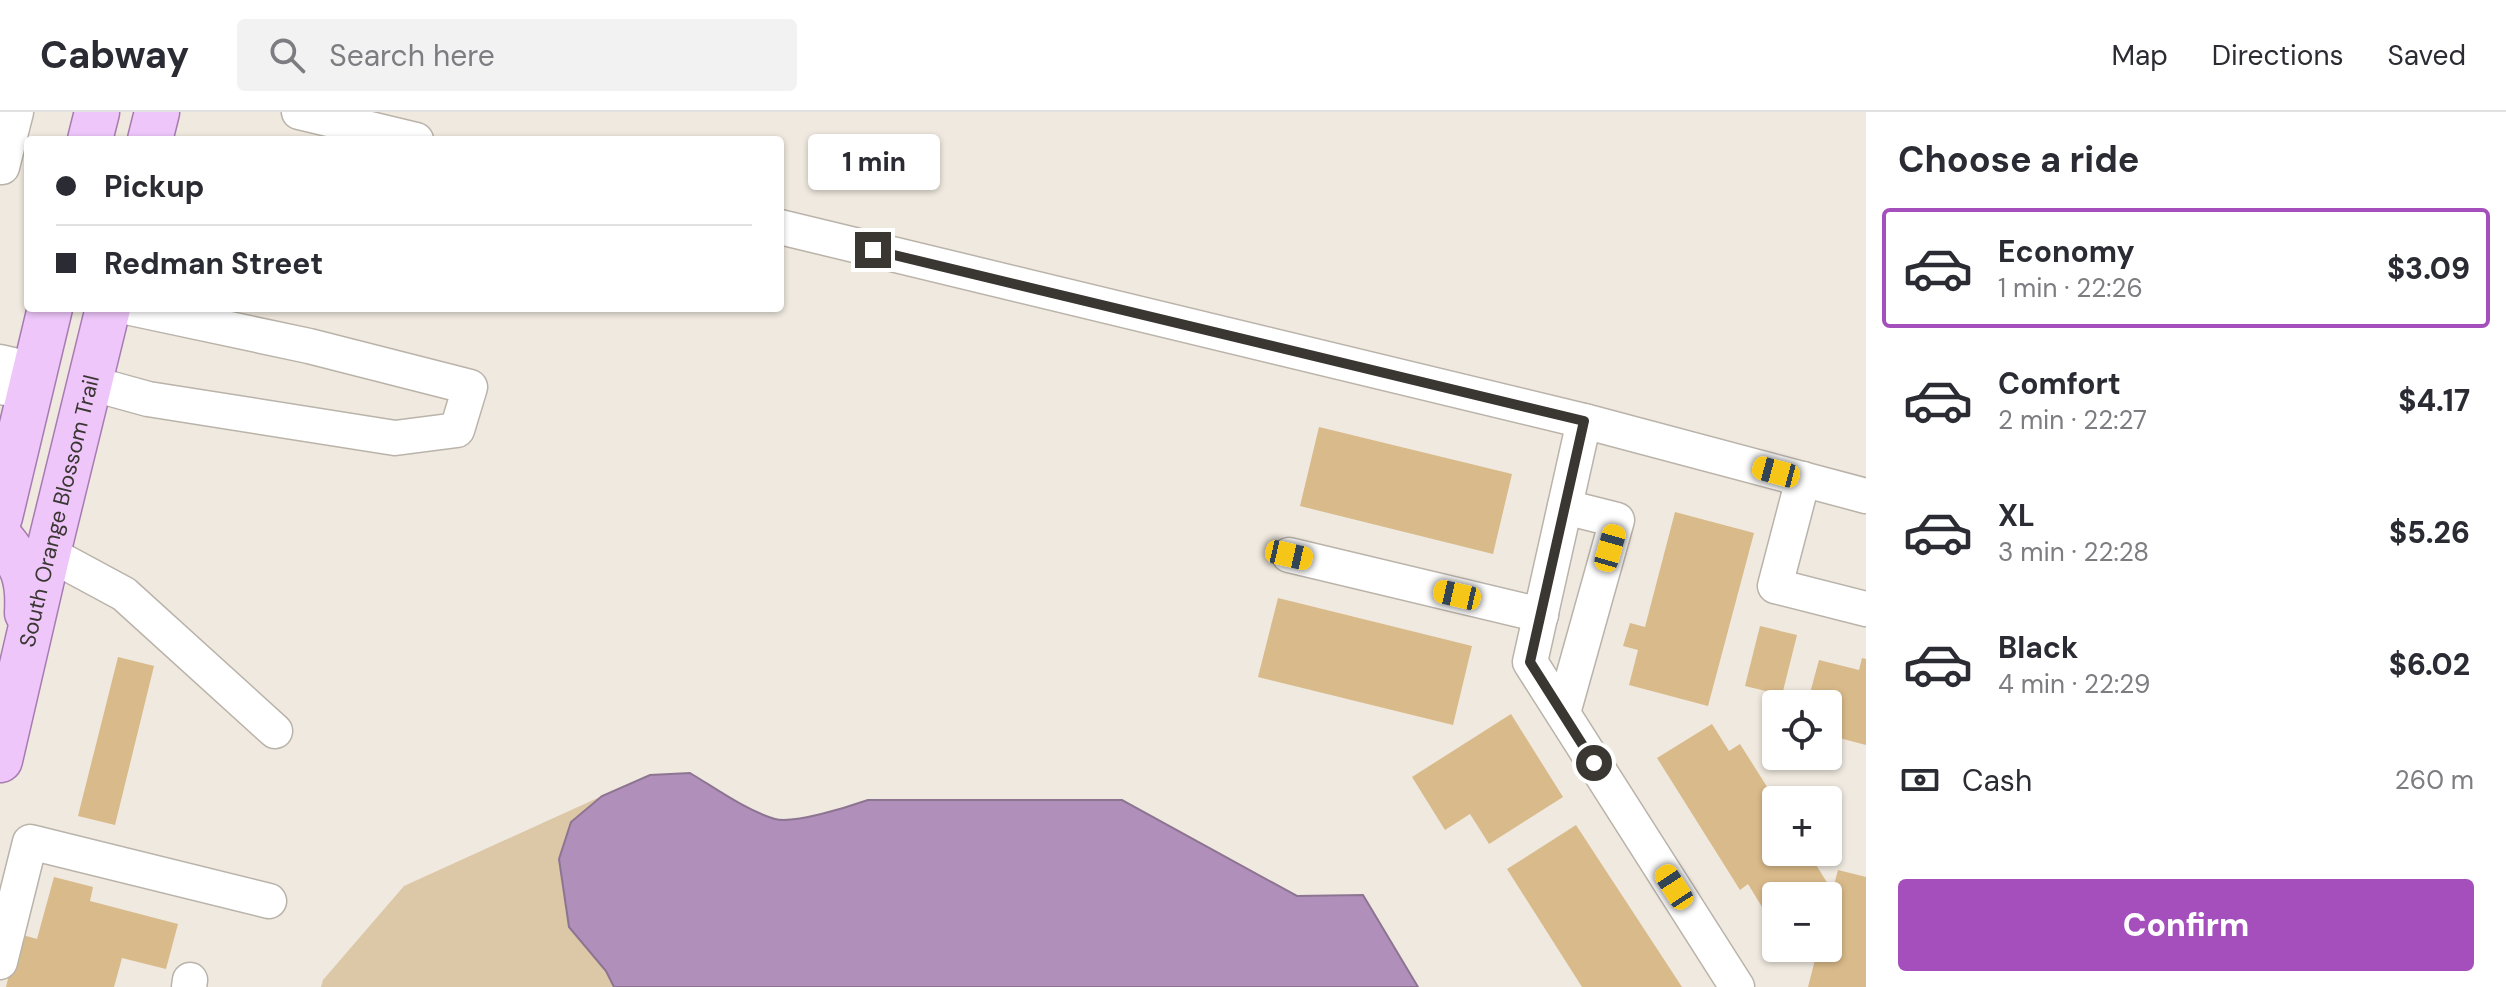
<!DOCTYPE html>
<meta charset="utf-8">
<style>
:root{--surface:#fff;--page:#f2f2f3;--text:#2b2b33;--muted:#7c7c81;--line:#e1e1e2;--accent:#a54fbd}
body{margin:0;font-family:"DM Sans",sans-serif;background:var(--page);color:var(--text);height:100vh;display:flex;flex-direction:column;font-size:30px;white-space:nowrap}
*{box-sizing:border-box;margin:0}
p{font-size:26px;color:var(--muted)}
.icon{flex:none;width:44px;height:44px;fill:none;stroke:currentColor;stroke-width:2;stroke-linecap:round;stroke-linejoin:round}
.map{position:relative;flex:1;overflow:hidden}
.panel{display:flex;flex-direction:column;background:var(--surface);width:640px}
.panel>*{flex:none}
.banner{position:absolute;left:24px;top:24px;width:760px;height:176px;border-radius:8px;box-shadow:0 2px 6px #0004;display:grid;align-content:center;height:176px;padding:0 32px;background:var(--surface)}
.buttons{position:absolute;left:1762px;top:578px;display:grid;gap:16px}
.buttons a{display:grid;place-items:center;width:80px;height:80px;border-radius:8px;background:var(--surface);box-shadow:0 2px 6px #0004;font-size:40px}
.end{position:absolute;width:36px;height:36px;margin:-18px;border:10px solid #3a3733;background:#fff;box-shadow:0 0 0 4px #fff}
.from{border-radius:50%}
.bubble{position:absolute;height:56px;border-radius:8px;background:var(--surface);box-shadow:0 2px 6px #0004;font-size:26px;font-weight:800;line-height:56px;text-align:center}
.car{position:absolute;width:24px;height:48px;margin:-24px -12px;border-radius:10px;box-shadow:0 0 6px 2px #0007;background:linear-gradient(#f5c518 24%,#345 0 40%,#f5c518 0 76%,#345 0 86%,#f5c518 0)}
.banner b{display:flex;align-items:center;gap:28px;height:76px;font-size:30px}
.banner b+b{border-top:2px solid var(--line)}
.banner i{width:20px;height:20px;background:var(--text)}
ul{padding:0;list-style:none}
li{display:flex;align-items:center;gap:24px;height:120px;margin:0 16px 12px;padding:0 16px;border:4px solid transparent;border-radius:8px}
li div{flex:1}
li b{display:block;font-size:30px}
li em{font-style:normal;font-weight:800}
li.selected{border-color:var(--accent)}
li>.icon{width:72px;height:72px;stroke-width:1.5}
h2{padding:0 32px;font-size:36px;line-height:96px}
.pay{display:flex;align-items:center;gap:20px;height:88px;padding:0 32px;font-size:30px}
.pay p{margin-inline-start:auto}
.button{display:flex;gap:16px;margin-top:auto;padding:16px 32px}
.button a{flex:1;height:92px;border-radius:8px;background:var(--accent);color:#fff;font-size:32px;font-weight:800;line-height:92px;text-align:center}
header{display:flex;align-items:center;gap:48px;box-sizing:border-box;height:112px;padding:0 40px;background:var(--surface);border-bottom:2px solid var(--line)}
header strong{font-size:38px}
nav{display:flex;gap:44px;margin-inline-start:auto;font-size:28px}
.search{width:560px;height:72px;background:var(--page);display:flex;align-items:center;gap:20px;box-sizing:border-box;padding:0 28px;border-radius:8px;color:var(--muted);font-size:30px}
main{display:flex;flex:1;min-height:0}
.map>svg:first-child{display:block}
</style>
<header>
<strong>Cabway</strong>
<div class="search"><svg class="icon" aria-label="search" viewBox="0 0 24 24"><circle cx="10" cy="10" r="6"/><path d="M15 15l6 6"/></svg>Search here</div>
<nav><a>Map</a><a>Directions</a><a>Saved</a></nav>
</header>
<main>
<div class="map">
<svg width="1866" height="875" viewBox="0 0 1866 875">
<rect width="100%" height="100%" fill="#efe9df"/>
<path fill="#dcc7a6" d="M602 684 571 710 606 859 614 875H321L323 868 404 774Z"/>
<path fill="#b18fbb" stroke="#8d7592" stroke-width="2" d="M690 661C715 676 747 699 775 707 794 712 848 695 868 688H1122L1297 784 1363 783 1418 875H614L606 859 569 815 559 747 571 710 602 684 650 663Z"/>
<g fill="#d9ba8a">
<path d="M1319 315 1512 362 1493 442 1300 394Z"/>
<path d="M1675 400 1754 421 1708 594 1629 573 1638 538 1623 534 1630 511 1645 515Z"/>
<path d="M1278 486 1472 534 1453 613 1258 565Z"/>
<path d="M1760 514 1797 523 1782 583 1745 574Z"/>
<path d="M118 545 154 554 115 713 78 704Z"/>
<path d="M1862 546 1866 547V633L1828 623V592H1807L1819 548 1859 558Z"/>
<path d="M1511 602 1563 685 1489 732 1470 702 1445 718 1412 665Z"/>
<path d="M1712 612 1729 639 1740 632 1776 689V740H1808L1828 772 1808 784H1776V804L1770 808 1748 772 1740 778 1657 646Z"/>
<path d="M1576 713 1682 875H1582L1507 757Z"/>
<path d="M1838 758 1866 765V875H1808L1818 836H1828V796Z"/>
<path d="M54 765 93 775 90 789 178 812 166 857 122 846 114 875H6L19 822 37 827Z"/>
</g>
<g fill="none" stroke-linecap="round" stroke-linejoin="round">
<g stroke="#bab3aa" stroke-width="37">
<g id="minor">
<path d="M299 0 416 28"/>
<path d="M2 55 16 0"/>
<path d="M780 115 1584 309 1866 384"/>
<path d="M0 250 13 253 32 271 6 276 0 275"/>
<path d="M90 271 148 287 395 326 457 318 470 275 309 234 131 196"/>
<path d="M1584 309 1530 550 1737 875"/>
<path d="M1803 367 1775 474 1866 497"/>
<path d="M48 441 124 482 275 619"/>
<path d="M1289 443 1541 503"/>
<path d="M1563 601 1617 408 1565 395"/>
<path d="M0 850 30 730 269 789"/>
<path d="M189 875 190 868"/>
</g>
</g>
<g stroke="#a77bb2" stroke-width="47">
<g id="major">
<path d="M90 28 97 0"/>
<path d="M150 28 157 0"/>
<path d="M0 405 50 196"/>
<path d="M0 425C23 452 29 466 27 501"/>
<path id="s1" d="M0 648 48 441 108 196"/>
</g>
</g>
<use href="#minor" stroke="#fff" stroke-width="34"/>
<use href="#major" stroke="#eec6fa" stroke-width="44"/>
</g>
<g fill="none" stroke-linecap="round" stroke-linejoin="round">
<path stroke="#3a3733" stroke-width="10" d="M873 138 1584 309 1530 550 1594 651"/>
</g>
<g text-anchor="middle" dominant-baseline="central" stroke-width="6" stroke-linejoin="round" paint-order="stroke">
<g font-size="22" fill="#3a3733" stroke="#fff">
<text stroke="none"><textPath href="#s1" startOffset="256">South Orange Blossom Trail</textPath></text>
</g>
</g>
</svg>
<div class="buttons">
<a><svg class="icon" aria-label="locate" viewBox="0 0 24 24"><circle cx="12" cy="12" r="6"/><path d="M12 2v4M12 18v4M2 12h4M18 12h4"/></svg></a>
<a>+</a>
<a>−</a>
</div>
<i class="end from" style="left:1594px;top:651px"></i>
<i class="end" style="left:873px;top:138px"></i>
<div class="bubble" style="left:808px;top:22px;width:132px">1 min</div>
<i class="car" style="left:1776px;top:360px;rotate:285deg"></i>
<i class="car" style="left:1610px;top:436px;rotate:16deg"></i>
<i class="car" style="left:1289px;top:443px;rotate:103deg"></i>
<i class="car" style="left:1457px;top:483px;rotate:283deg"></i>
<i class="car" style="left:1674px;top:775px;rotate:327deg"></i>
<div class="banner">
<b><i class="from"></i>Pickup</b>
<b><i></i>Redman Street</b>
</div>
</div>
<section class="panel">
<h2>Choose a ride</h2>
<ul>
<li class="selected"><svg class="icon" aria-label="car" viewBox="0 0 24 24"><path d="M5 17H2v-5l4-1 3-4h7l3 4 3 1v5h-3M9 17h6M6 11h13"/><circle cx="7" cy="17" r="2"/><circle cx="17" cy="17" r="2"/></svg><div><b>Economy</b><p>1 min · 22:26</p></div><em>$3.09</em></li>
<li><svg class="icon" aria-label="car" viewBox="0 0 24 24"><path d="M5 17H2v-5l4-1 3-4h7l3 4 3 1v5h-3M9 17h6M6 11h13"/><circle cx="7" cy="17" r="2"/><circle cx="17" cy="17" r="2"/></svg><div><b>Comfort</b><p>2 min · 22:27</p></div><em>$4.17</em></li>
<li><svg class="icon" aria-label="car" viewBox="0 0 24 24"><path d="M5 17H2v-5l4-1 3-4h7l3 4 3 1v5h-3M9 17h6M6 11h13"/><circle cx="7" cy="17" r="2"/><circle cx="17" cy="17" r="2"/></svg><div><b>XL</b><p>3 min · 22:28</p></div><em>$5.26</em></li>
<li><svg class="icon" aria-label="car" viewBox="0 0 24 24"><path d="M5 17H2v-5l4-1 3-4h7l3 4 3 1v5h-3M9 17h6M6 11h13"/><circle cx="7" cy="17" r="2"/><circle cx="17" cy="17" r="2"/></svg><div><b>Black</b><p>4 min · 22:29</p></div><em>$6.02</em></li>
</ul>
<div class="pay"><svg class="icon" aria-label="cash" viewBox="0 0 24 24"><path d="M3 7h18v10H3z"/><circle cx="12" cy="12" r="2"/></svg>Cash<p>260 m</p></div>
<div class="button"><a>Confirm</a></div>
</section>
</main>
